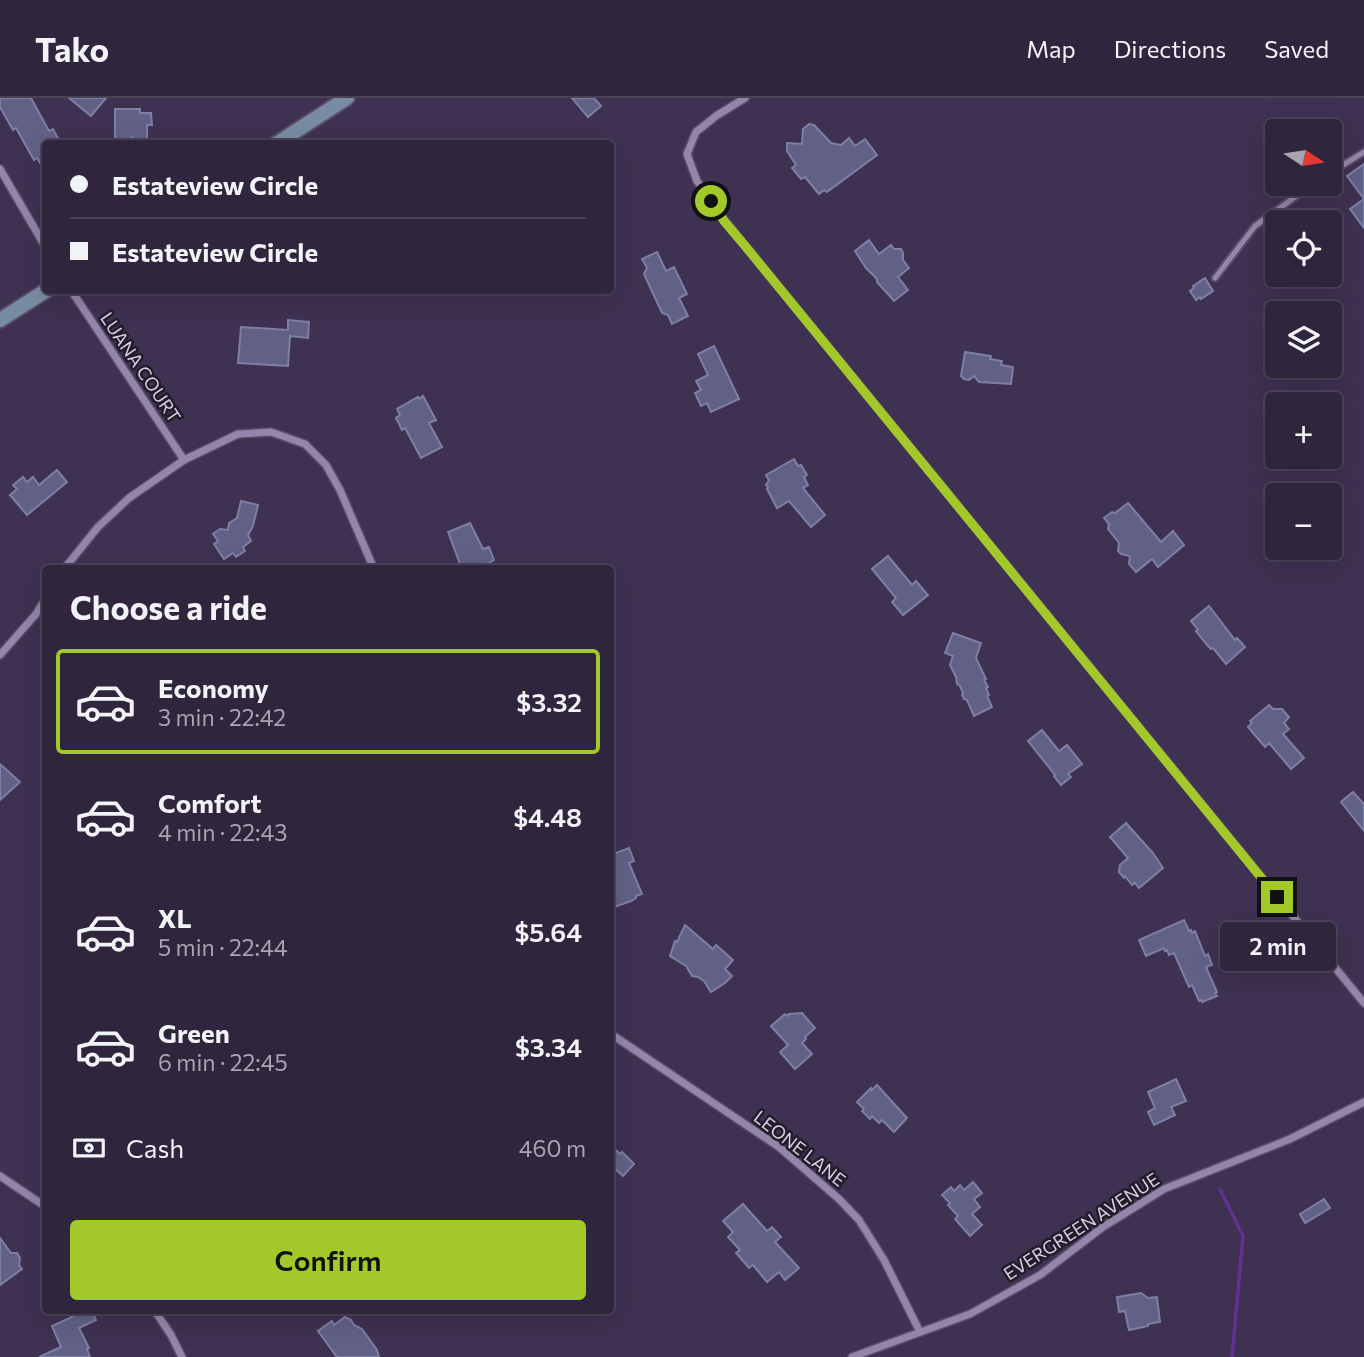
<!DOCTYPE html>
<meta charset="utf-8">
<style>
:root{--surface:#2f253d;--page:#372d44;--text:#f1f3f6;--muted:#a7a5b0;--line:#4a4257;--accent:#a2c929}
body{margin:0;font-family:Commissioner,sans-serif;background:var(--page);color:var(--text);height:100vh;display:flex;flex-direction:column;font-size:26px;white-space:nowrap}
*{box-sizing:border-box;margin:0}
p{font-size:23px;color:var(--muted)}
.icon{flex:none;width:38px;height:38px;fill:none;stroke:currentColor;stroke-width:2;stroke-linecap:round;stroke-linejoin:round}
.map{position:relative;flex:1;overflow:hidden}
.panel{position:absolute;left:42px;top:467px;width:572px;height:749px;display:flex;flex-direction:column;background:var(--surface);border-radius:7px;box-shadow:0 7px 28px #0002,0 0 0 2px var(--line)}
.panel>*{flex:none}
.banner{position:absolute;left:42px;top:42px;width:572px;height:154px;border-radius:7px;box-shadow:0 7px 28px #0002,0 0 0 2px var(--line);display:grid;align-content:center;height:154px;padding:0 28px;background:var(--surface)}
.needle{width:46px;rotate:102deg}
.buttons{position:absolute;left:1265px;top:21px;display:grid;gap:14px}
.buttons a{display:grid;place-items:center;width:77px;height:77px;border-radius:7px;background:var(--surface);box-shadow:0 7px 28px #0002,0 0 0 2px var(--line);font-size:35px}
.end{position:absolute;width:32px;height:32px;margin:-16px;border:9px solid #a2c929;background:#111;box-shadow:0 0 0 4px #111}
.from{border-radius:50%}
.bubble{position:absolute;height:49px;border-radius:7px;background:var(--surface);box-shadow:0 7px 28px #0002,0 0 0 2px var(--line);font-size:23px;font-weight:600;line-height:49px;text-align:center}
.banner b{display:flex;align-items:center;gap:24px;height:66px;font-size:26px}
.banner b+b{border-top:2px solid var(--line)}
.banner i{width:18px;height:18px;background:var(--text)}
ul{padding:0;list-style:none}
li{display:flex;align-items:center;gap:21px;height:105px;margin:0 14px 10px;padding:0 14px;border:4px solid transparent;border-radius:7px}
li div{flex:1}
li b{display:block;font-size:26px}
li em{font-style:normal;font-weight:600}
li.current{border-color:var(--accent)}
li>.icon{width:63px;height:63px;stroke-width:1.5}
h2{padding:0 28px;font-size:32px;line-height:84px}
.pay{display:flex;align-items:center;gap:18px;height:77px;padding:0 28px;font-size:26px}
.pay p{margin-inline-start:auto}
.primary-button{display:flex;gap:14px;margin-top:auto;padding:14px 28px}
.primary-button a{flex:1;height:80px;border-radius:7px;background:var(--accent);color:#111;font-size:28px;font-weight:600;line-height:80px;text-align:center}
header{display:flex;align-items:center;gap:42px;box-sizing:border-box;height:98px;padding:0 35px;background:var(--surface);border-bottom:2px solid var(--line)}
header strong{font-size:33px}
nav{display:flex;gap:38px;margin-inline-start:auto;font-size:24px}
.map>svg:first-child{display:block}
</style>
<header>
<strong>Tako</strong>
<nav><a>Map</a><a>Directions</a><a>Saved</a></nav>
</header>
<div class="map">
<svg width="1364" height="1259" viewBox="0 0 1364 1259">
<rect width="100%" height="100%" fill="#3f3151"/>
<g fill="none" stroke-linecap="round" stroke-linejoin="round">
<path stroke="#623293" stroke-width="3.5" d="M1220 1091 1243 1138 1232 1259"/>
</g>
<g fill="#606185" stroke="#7e7fa5" stroke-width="2">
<path d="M0 0H31L49 33 53 31 61 46H46V74L37 60 34 62 16 30 13 32 0 9Z"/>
<path d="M69 0H106L91 18Z"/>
<path d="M572 0H594L601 8 588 19Z"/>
<path d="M115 11H140V15H151L152 27H147V42L144 45H137L132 39 127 45H121L119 43H115Z"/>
<path d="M809 26 814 27 831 45 841 47 849 40 855 48 865 41 877 57 827 94 824 92 819 96 805 79 801 81 792 70 796 67 787 53V45L802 46 803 31Z"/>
<path d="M1364 66V130L1350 111 1364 101 1347 78Z"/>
<path d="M869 142 879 156 891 147 894 151H901L903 155V162L909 170 898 179 908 192 894 203 877 184V181L866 170 855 153Z"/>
<path d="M657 154 666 173 674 169 687 196 679 200 688 218 672 226 668 217 662 215 644 176 647 170 642 161Z"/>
<path d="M1205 180 1213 193 1201 201 1200 199 1196 202 1190 193 1194 190 1193 188Z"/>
<path d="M288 222 309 224 308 240 290 238 288 268 238 265 241 229 288 232Z"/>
<path d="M714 248 739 301 711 314 707 305 701 308 695 295 701 292 696 283 708 277 698 256Z"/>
<path d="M965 254 991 258 990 261 1002 263 1001 267 1013 269 1011 286 979 284 974 278 969 282 964 281 961 278Z"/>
<path d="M423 298 436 322 429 325 442 349 421 360 405 330 402 332 396 320 400 317 397 311 418 299 419 301Z"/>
<path d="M794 361 798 368 801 367 807 377 804 379 808 387 803 390 825 417 811 429 789 403 777 410 767 391 768 389 766 387 769 382 766 377Z"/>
<path d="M57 372 67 384 27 417 10 397 17 391 13 387 23 379 27 384 33 379 39 387Z"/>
<path d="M241 403 258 407 253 428 248 437 251 443 243 449 245 453 236 459 233 455 224 461 214 446 218 443 213 436 220 431 228 432 229 425 237 420Z"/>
<path d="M1128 405 1161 444 1173 433 1184 447 1158 469 1152 461 1136 474 1129 466 1130 458 1121 456 1118 453 1119 445 1108 431 1109 426 1104 420 1112 414 1115 415Z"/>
<path d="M470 425 483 451 489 449 494 462 489 465 491 471H462L448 434Z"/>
<path d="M888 458 912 487 916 483 928 497 903 517 892 504 896 500 872 471Z"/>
<path d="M1209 508 1235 542 1237 540 1245 549 1226 566 1213 550 1211 551 1207 547 1196 533 1198 532 1191 523Z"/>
<path d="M953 535 981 545 976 560 986 581 984 582 988 589 986 590 989 597 987 598 992 609 974 618 967 602 964 601 962 597 963 595 960 588 957 586 956 579 950 567 953 558 945 555Z"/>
<path d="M1269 607 1273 611H1282L1289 619 1284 625 1289 631 1283 636 1304 660 1291 671 1269 645 1265 649 1248 629 1252 625 1250 623Z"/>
<path d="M1042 632 1059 653 1067 647 1082 666 1068 676 1071 679 1061 687 1054 678 1055 677 1028 643Z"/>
<path d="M0 666 20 684 0 702Z"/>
<path d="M1353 694 1364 706V733L1341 704Z"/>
<path d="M1126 725 1153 755 1163 770 1139 790 1135 785 1132 787 1125 778 1124 780 1119 774 1120 767 1128 760 1110 739Z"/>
<path d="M629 750 634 763 629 765 642 796 636 798V800L631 803 611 810V757Z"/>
<path d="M1184 822 1189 833 1191 832 1192 835 1195 833 1205 858 1208 856 1212 867 1206 869 1217 894 1215 895 1217 898 1202 904 1201 902 1199 903 1192 887 1189 889 1174 855 1169 857 1167 852 1165 853 1164 850 1146 858 1139 842Z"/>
<path d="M685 827 713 851 716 847 733 862 725 871 732 878 725 885 711 894 704 883 698 879 692 878 686 868 670 858 675 843 677 844Z"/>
<path d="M802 915 815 930 805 939 806 941 802 945 812 956 795 971 780 954 788 947 771 928 785 916 787 918 789 916Z"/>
<path d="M1176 981 1186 1003 1171 1009 1175 1017 1154 1027 1148 1014 1155 1010 1148 994Z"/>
<path d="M877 987 907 1020 894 1034 882 1022 879 1025 872 1018 870 1021 862 1013 864 1011 857 1004 871 990 872 992Z"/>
<path d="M611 1048 620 1056 622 1054 634 1066 623 1078 611 1067Z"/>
<path d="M973 1084 982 1095 974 1101 980 1109 972 1116 982 1127 970 1138 955 1121 958 1118 948 1107 950 1105 942 1097 951 1089 954 1093 960 1087 964 1092Z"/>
<path d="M1324 1101 1330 1110 1305 1125 1300 1116Z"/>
<path d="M743 1106 767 1133 772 1129 781 1139 775 1144 799 1170 785 1182 779 1174 767 1184 753 1167 749 1170 736 1155 740 1152 728 1139 733 1134 723 1123Z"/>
<path d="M0 1140 11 1155H17L20 1160 19 1167 22 1171 0 1187Z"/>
<path d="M1141 1195 1148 1200 1157 1199 1160 1224 1148 1226V1228L1129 1232 1125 1213 1119 1214 1117 1199Z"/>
<path d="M79 1213H92L96 1222 79 1230 89 1250 87 1251 90 1259H39L61 1249 52 1228 72 1219 71 1217Z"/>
<path d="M345 1219 351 1222 354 1227 362 1231 377 1252 379 1259H337L318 1233 332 1223 334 1227Z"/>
</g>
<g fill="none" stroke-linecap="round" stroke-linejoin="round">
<g stroke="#584c67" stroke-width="9">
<g id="lane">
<path d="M1330 75 1364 54"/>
<path d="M1215 180 1255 128 1313 86"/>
</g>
</g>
<g stroke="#584c67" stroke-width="10">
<g id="street">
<path d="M745 0 716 18 696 34 687 56 697 83 725 123 1364 905"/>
<path d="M0 71 46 150"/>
<path d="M71 192 184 362"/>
<path d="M64 471 98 429 129 400 184 362 238 336 271 334 305 346 326 367 340 392 374 471"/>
<path d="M0 557 36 516 46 500"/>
<path d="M611 936 779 1049 839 1101 859 1122 884 1162 920 1234"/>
<path d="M0 1078 46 1109"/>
<path d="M155 1213 171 1237 182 1259"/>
<path d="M852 1259 970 1216 1040 1177 1103 1129 1164 1091 1290 1041 1364 1004"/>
</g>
</g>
<g stroke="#584c67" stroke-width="18">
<g id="secondary">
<path d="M276 46 347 0"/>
<path d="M0 222 47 192"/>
</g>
</g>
<use href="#lane" stroke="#9485aa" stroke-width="5"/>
<use href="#street" stroke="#9485aa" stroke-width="7"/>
<use href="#secondary" stroke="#778ca2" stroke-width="14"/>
</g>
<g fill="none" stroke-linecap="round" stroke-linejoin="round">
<path stroke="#a2c929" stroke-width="9" d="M711 103 724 123 746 149 1277 799"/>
</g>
<g text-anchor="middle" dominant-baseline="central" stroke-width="5" stroke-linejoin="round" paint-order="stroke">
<g font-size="18" fill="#d8d0e4" stroke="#231d2b">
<text transform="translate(141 269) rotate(56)">LUANA COURT</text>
<text transform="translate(800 1050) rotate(38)">LEONE LANE</text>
<text transform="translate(1081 1128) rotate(-33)">EVERGREEN AVENUE</text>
</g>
</g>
</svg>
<div class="buttons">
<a><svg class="needle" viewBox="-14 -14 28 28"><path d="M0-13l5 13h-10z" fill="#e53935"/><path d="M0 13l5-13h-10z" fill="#a7a5b0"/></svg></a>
<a><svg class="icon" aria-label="locate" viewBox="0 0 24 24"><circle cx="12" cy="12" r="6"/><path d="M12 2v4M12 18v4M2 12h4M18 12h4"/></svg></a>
<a><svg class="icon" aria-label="layers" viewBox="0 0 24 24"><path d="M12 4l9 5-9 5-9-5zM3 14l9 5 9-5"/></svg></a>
<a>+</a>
<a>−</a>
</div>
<i class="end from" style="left:711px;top:103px"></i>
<i class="end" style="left:1277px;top:799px"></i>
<div class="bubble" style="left:1220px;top:824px;width:116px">2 min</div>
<div class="banner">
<b><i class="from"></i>Estateview Circle</b>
<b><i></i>Estateview Circle</b>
</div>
<section class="panel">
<h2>Choose a ride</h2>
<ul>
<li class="current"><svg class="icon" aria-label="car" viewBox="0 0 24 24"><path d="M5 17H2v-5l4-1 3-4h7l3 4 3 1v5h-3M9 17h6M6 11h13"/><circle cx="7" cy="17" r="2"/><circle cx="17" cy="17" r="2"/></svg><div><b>Economy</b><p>3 min · 22:42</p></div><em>$3.32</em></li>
<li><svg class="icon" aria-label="car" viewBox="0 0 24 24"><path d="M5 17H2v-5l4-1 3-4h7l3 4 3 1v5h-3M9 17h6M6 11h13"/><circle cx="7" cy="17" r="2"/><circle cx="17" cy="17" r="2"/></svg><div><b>Comfort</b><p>4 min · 22:43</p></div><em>$4.48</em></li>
<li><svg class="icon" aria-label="car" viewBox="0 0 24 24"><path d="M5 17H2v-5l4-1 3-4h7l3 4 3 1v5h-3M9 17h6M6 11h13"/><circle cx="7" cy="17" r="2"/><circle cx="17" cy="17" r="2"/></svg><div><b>XL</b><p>5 min · 22:44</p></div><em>$5.64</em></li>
<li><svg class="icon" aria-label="car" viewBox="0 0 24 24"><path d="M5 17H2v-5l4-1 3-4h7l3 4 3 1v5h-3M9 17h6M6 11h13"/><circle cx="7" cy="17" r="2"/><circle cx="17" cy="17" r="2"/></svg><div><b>Green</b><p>6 min · 22:45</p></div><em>$3.34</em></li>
</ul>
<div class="pay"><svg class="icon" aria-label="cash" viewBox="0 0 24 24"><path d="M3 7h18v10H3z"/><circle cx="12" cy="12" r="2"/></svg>Cash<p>460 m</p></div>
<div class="primary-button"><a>Confirm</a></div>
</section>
</div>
